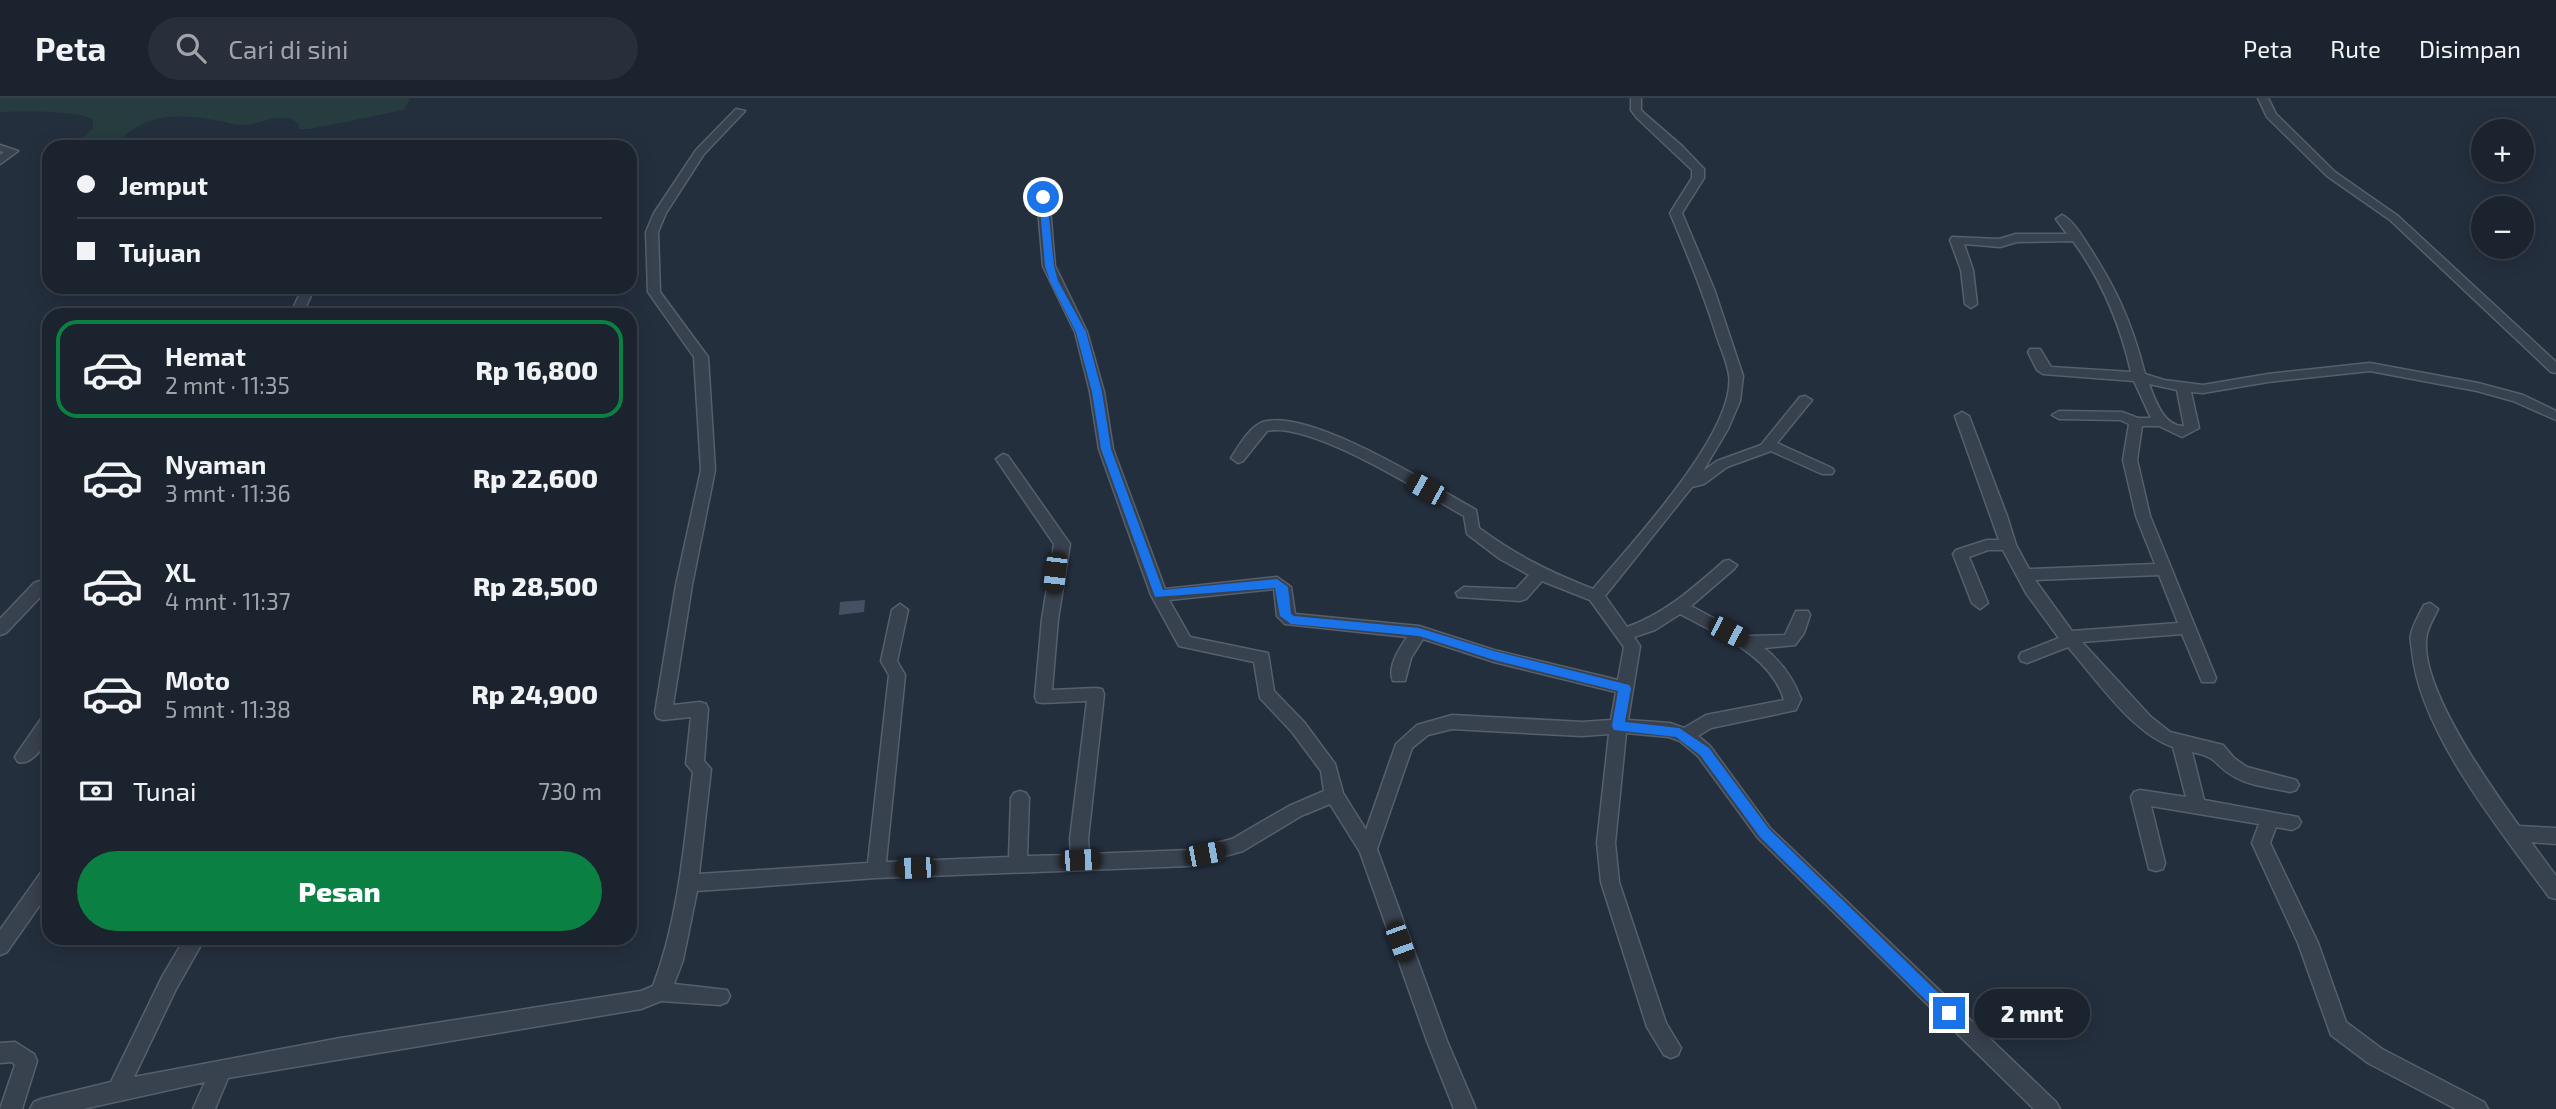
<!DOCTYPE html>
<html lang="id">
<meta charset="utf-8">
<style>
:root{--surface:#1b232e;--page:#282f3a;--text:#f1f3f6;--muted:#a0a4aa;--line:#39404a;--accent:#0b8043}
body{margin:0;font-family:"Exo 2",sans-serif;background:var(--page);color:var(--text);height:100vh;display:flex;flex-direction:column;font-size:26px;white-space:nowrap}
*{box-sizing:border-box;margin:0}
p{font-size:23px;color:var(--muted)}
.icon{flex:none;width:38px;height:38px;fill:none;stroke:currentColor;stroke-width:2;stroke-linecap:round;stroke-linejoin:round}
.map{position:relative;flex:1;overflow:hidden}
.panel{position:absolute;left:42px;top:210px;width:595px;height:637px;display:flex;flex-direction:column;background:var(--surface);border-radius:21px;box-shadow:0 4px 18px #0003,0 0 0 2px var(--line)}
.panel>*{flex:none}
.hud{position:absolute;left:42px;top:42px;width:595px;height:154px;border-radius:21px;box-shadow:0 4px 18px #0003,0 0 0 2px var(--line);display:grid;align-content:center;height:154px;padding:0 35px;background:var(--surface)}
.tools{position:absolute;left:2471px;top:21px;display:grid;gap:14px}
.tools a{display:grid;place-items:center;width:63px;height:63px;border-radius:50%;background:var(--surface);box-shadow:0 4px 18px #0003,0 0 0 2px var(--line);font-size:35px}
.end{position:absolute;width:32px;height:32px;margin:-16px;border:9px solid #1a73e8;background:#fff;box-shadow:0 0 0 4px #fff}
.from{border-radius:50%}
.bubble{position:absolute;height:49px;border-radius:24px;background:var(--surface);box-shadow:0 4px 18px #0003,0 0 0 2px var(--line);font-size:23px;font-weight:800;line-height:49px;text-align:center}
.car{position:absolute;width:21px;height:42px;margin:-21px -10px;border-radius:9px;box-shadow:0 0 5px 2px #0007;background:linear-gradient(#222 24%,#8ab4d8 0 40%,#222 0 76%,#8ab4d8 0 86%,#222 0)}
.hud b{display:flex;align-items:center;gap:24px;height:66px;font-size:26px}
.hud b+b{border-top:2px solid var(--line)}
.hud i{width:18px;height:18px;background:var(--text)}
ul{padding:12px 0 0;list-style:none}
li{display:flex;align-items:center;gap:21px;height:98px;margin:0 14px 10px;padding:0 21px;border:4px solid transparent;border-radius:21px}
li div{flex:1}
li b{display:block;font-size:26px}
li em{font-style:normal;font-weight:800}
li.current{border-color:var(--accent)}
li>.icon{width:63px;height:63px;stroke-width:1.5}
.pay{display:flex;align-items:center;gap:18px;height:77px;padding:0 35px;font-size:26px}
.pay p{margin-inline-start:auto}
.cta{display:flex;gap:14px;margin-top:auto;padding:14px 35px}
.cta a{flex:1;height:80px;border-radius:42px;background:var(--accent);color:#fff;font-size:28px;font-weight:800;line-height:80px;text-align:center}
header{display:flex;align-items:center;gap:42px;box-sizing:border-box;height:98px;padding:0 35px;background:var(--surface);border-bottom:2px solid var(--line)}
header strong{font-size:33px}
nav{display:flex;gap:38px;margin-inline-start:auto;font-size:24px}
.search{width:490px;height:63px;background:var(--page);display:flex;align-items:center;gap:18px;box-sizing:border-box;padding:0 24px;border-radius:38px;color:var(--muted);font-size:26px}
.map>svg:first-child{display:block}
</style>
<header>
<strong>Peta</strong>
<div class="search"><svg class="icon" aria-label="search" viewBox="0 0 24 24"><circle cx="10" cy="10" r="6"/><path d="M15 15l6 6"/></svg>Cari di sini</div>
<nav><a>Peta</a><a>Rute</a><a>Disimpan</a></nav>
</header>
<div class="map">
<svg width="2556" height="1011" viewBox="0 0 2556 1011">
<rect width="100%" height="100%" fill="#242f3e"/>
<path fill="#263c3f" d="M0 0H410L404 12 310 31H299V26C279 11 262 28 241 27 234 27 227 24 220 23 177 16 145 13 114 49H73L93 30V22C82 12 17 13 0 14Z"/>
<path fill="#455162" d="M865 502 864 514 839 517 840 504Z"/>
<g fill="none" stroke-linecap="round" stroke-linejoin="round">
<g stroke="#565f6c" stroke-width="3">
<g id="minor">
<path d="M1631 0H1641V12L1645 16 1682 48 1704 71V80L1682 115 1714 191 1743 278 1740 303 1728 331 1703 373 1717 363 1761 347 1800 299 1805 298 1812 302 1777 345 1832 370 1834 373 1832 376H1822L1771 353 1727 369 1704 386 1692 389 1605 498 1627 529C1665 516 1694 489 1724 463L1729 462 1737 467 1734 471 1691 508 1747 538 1785 537 1796 513H1808L1810 517 1804 535 1795 547 1764 550C1782 564 1793 580 1801 601L1796 612 1711 630 1698 638 1710 648 1770 730 2056 1004 2060 1011H2034L1758 740 1698 658 1680 643 1669 639 1626 635 1615 745 1619 784 1666 925 1681 950 1678 957 1671 960 1664 957 1647 929 1601 784 1597 745 1609 636 1582 638 1452 631 1428 637 1412 650 1377 751 1447 943 1476 1011H1454L1427 943 1360 754 1330 706 1301 718 1243 753 1189 768 876 780 697 793 683 862 674 886 727 892 730 898 727 904 720 907 661 903 641 911 228 980 215 1011H193L205 984 83 1011H30L34 1004 41 1001 111 984 162 879 185 840H205L176 891 134 979 340 940 641 893 653 888C679 820 684 746 693 674L686 666 691 619 663 622 657 620 655 615 676 487 701 372 694 259 648 194 646 134 654 115 696 52 736 11 745 13 704 56 666 115 658 134 660 194 708 259 715 372 692 487 673 607 700 604 706 606 708 611 704 663 711 671 699 776 868 765 889 577 881 563 892 512 900 506 908 512 897 563 905 577 886 764 1009 759 1011 700 1014 695 1020 693 1026 695 1029 700 1027 758 1071 757 1070 741 1087 603 1043 605 1037 604 1035 599 1042 521 1054 446 996 361 1003 356 1008 358 1070 446 1058 521 1052 592 1096 590 1102 591 1104 596 1088 741 1089 756 1189 752 1232 741 1289 708 1324 693 1321 673 1292 634 1260 600 1254 564 1179 548 1151 497 1099 351 1090 294 1075 234 1043 168 1037 99 1043 96 1049 99 1055 168 1087 234 1104 294 1113 351 1165 491 1277 479 1291 489 1295 516 1419 528 1494 552 1618 582 1624 549 1590 502 1542 483 1526 501 1520 503 1458 499 1456 495 1464 489 1516 491 1529 477 1500 461 1467 436 1464 418C1423 395 1311 323 1267 333L1243 363 1238 365 1231 360C1239 348 1249 329 1263 324 1310 310 1433 388 1476 412L1479 430C1517 458 1550 474 1593 491 1629 448 1737 333 1729 277 1727 263 1720 249 1716 236 1703 194 1687 155 1670 115L1692 80V72L1637 20 1631 12ZM1274 491 1277 518 1285 526 1407 539C1399 551 1387 569 1393 583H1405L1411 560 1423 541 1494 564 1616 594 1611 622 1582 624 1452 617 1417 627 1396 646 1366 732 1343 695 1335 666 1304 624 1274 593 1268 555 1190 539 1169 502ZM1680 516C1719 537 1771 557 1784 602L1706 617 1684 630 1670 625 1628 622 1640 548 1634 539 1655 532Z"/>
<path d="M2258 0H2268L2276 16 2335 74 2398 118 2556 264V275L2551 274 2390 122 2327 78 2267 19Z"/>
<path d="M0 47 18 53 0 66V57L4 54 0 53Z"/>
<path d="M2062 117C2071 121 2079 133 2084 141 2115 188 2131 221 2145 276L2164 282 2203 287 2268 276 2370 265 2478 285 2523 297 2556 313V322L2513 303 2477 293 2370 273 2268 284 2203 295 2191 294 2199 330 2182 339 2159 328H2142L2137 362 2150 418 2216 580 2214 584H2202L2182 536 2082 544 2151 619 2170 634 2223 647 2234 660 2247 669 2296 682 2299 687 2296 692 2290 694C2273 690 2250 688 2235 679 2213 667 2220 660 2192 654L2204 702 2298 719 2301 724 2298 729 2292 732 2276 729 2270 745 2318 845 2346 924 2382 951 2484 1004 2488 1011H2456L2368 965 2331 937 2298 845 2252 745 2259 726 2151 708 2165 765 2163 771 2156 773 2149 771 2131 699 2134 694 2140 692 2186 699 2173 649C2132 635 2097 582 2068 549L2027 565 2021 563 2019 559 2021 555 2059 540 2026 495 2003 452H1988L1969 459 1988 505 1980 511 1972 505 1953 456 1956 452 1987 442H1999L1955 318 1962 314 1969 318 2007 418 2016 447 2029 471 2155 466 2136 418 2123 362 2129 326 2120 322 2059 321 2052 317 2059 313 2122 314 2138 320H2151L2134 283 2043 276 2037 272 2028 254 2030 251H2040L2051 269 2131 274C2120 226 2103 184 2073 143L2017 144 2000 149 1964 146 1973 172 1977 206 1971 210 1965 206 1961 172 1950 142 1952 139 1999 141 2016 136H2067L2056 121ZM2149 286 2177 292 2184 328C2164 329 2155 302 2149 286ZM2159 477 2178 525 2072 533 2035 482Z"/>
<path d="M303 189H315L302 217H290Z"/>
<path d="M40 483 46 485 48 489 46 493 6 535 0 537V521L34 485Z"/>
<path d="M2430 505 2438 511C2434 519 2429 528 2427 536 2416 585 2491 689 2519 728L2556 730V746L2531 744 2556 778V801L2549 799C2501 733 2419 634 2412 552 2411 547 2410 541 2411 536 2413 527 2420 515 2424 507Z"/>
<path d="M49 616C49 622 50 629 49 634 47 647 31 668 18 664L15 659 18 654 43 618Z"/>
<path d="M49 771V794L7 854 0 857V832L42 773Z"/>
<path d="M15 944 34 956 37 963 22 1011H0L15 967 12 964 0 965V945Z"/>
</g>
</g>
<use href="#minor" fill="#38414e" fill-rule="evenodd"/>
</g>
<path fill="#1a73e8" d="M1043 97 1047 99 1054 168 1058 183 1086 234 1102 294 1111 351 1163 492 1277 481 1288 489 1291 516 1294 518 1419 530 1494 553 1629 587 1631 590 1625 624 1679 630 1709 650 1769 731 1954 910 1956 915 1954 920H1944L1760 739 1700 657 1676 639 1614 632 1612 628 1618 593 1494 562 1419 538 1291 526 1280 518 1275 490 1155 499 1101 351 1092 294 1076 234 1050 183 1045 168 1039 99Z"/>
</svg>
<div class="tools">
<a>+</a>
<a>−</a>
</div>
<i class="end from" style="left:1043px;top:99px"></i>
<i class="end" style="left:1949px;top:915px"></i>
<div class="bubble" style="left:1974px;top:891px;width:116px">2 mnt</div>
<i class="car" style="left:1426px;top:391px;rotate:299deg"></i>
<i class="car" style="left:1055px;top:475px;rotate:187deg"></i>
<i class="car" style="left:1728px;top:534px;rotate:117deg"></i>
<i class="car" style="left:1205px;top:756px;rotate:79deg"></i>
<i class="car" style="left:1080px;top:762px;rotate:88deg"></i>
<i class="car" style="left:915px;top:770px;rotate:268deg"></i>
<i class="car" style="left:1400px;top:844px;rotate:160deg"></i>
<div class="hud">
<b><i class="from"></i>Jemput</b>
<b><i></i>Tujuan</b>
</div>
<section class="panel">
<ul>
<li class="current"><svg class="icon" aria-label="car" viewBox="0 0 24 24"><path d="M5 17H2v-5l4-1 3-4h7l3 4 3 1v5h-3M9 17h6M6 11h13"/><circle cx="7" cy="17" r="2"/><circle cx="17" cy="17" r="2"/></svg><div><b>Hemat</b><p>2 mnt · 11:35</p></div><em>Rp 16,800</em></li>
<li><svg class="icon" aria-label="car" viewBox="0 0 24 24"><path d="M5 17H2v-5l4-1 3-4h7l3 4 3 1v5h-3M9 17h6M6 11h13"/><circle cx="7" cy="17" r="2"/><circle cx="17" cy="17" r="2"/></svg><div><b>Nyaman</b><p>3 mnt · 11:36</p></div><em>Rp 22,600</em></li>
<li><svg class="icon" aria-label="car" viewBox="0 0 24 24"><path d="M5 17H2v-5l4-1 3-4h7l3 4 3 1v5h-3M9 17h6M6 11h13"/><circle cx="7" cy="17" r="2"/><circle cx="17" cy="17" r="2"/></svg><div><b>XL</b><p>4 mnt · 11:37</p></div><em>Rp 28,500</em></li>
<li><svg class="icon" aria-label="car" viewBox="0 0 24 24"><path d="M5 17H2v-5l4-1 3-4h7l3 4 3 1v5h-3M9 17h6M6 11h13"/><circle cx="7" cy="17" r="2"/><circle cx="17" cy="17" r="2"/></svg><div><b>Moto</b><p>5 mnt · 11:38</p></div><em>Rp 24,900</em></li>
</ul>
<div class="pay"><svg class="icon" aria-label="cash" viewBox="0 0 24 24"><path d="M3 7h18v10H3z"/><circle cx="12" cy="12" r="2"/></svg>Tunai<p>730 m</p></div>
<div class="cta"><a>Pesan</a></div>
</section>
</div>
